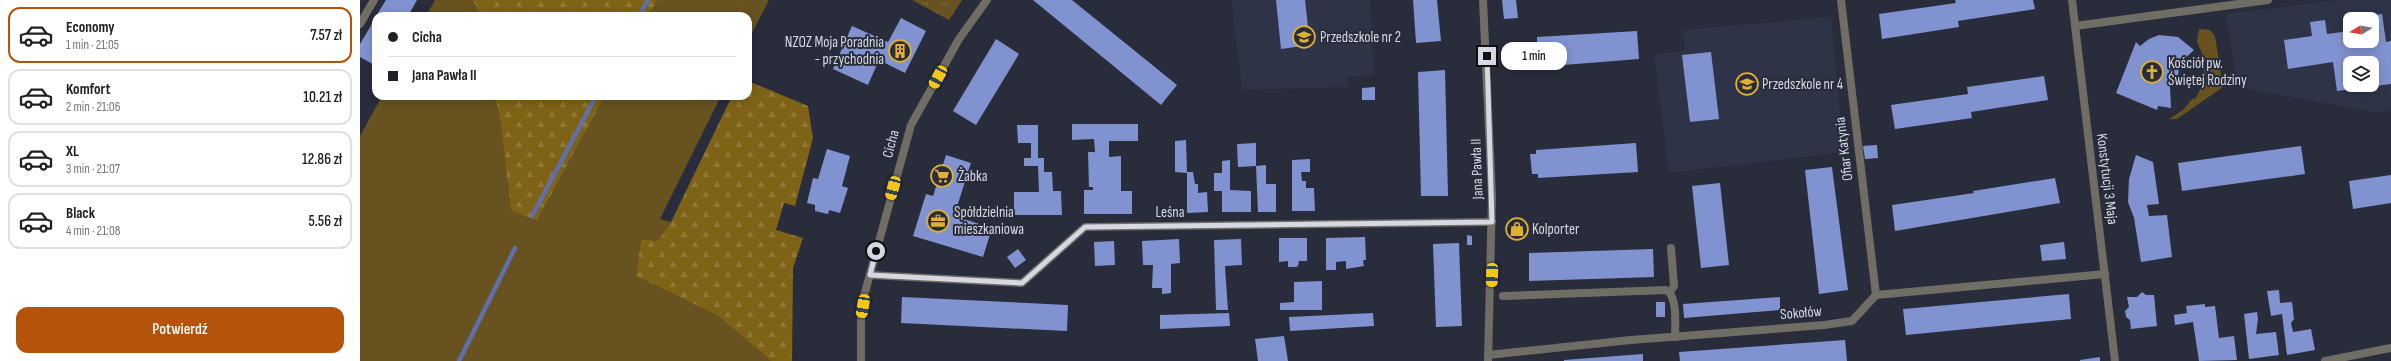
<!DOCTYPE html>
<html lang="pl">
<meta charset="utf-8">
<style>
:root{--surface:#fff;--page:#f6f6f6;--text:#202124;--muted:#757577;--line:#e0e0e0;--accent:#b45309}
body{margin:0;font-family:"Sofia Sans Condensed",sans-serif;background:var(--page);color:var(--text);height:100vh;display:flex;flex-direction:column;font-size:15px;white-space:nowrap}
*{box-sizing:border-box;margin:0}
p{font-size:13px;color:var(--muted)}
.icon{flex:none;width:22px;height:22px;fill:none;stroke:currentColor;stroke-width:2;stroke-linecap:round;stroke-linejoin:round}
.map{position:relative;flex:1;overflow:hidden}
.details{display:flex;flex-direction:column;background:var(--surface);width:360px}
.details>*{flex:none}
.top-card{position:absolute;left:12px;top:12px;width:380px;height:88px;border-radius:12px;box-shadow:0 2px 10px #0003;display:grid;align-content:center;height:88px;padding:0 16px;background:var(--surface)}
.needle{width:26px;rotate:259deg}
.fabs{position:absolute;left:1983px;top:12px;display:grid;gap:8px}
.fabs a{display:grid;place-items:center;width:36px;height:36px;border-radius:8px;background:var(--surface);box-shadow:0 2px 10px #0003;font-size:20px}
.end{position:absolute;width:18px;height:18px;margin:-9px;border:5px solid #d6d9e3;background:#111;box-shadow:0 0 0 2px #111}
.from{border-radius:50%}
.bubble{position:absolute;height:28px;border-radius:12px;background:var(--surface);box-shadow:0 2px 10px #0003;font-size:13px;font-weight:600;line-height:28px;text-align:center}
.car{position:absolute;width:12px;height:24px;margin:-12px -6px;border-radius:5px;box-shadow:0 0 3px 1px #0007;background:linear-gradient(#f5c518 24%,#345 0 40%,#f5c518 0 76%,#345 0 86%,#f5c518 0)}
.top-card b{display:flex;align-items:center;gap:14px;height:38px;font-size:15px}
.top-card b+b{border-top:1px solid var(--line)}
.top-card i{width:10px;height:10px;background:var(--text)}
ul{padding:7px 0 0;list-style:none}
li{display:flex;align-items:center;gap:12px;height:56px;margin:0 8px 6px;padding:0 8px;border:2px solid var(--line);border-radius:12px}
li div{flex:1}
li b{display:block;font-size:15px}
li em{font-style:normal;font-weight:600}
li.on{border-color:var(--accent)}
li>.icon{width:36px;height:36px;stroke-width:1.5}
.button{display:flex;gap:8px;margin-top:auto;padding:8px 16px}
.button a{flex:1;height:46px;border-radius:12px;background:var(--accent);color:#fff;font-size:16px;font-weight:600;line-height:46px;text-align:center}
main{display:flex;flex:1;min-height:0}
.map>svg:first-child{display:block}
</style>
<main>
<section class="details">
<ul>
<li class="on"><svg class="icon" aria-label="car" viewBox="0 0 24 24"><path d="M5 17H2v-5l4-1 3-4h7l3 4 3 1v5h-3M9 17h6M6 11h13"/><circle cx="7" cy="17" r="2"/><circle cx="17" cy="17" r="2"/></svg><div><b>Economy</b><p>1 min · 21:05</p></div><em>7.57 zł</em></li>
<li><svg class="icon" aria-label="car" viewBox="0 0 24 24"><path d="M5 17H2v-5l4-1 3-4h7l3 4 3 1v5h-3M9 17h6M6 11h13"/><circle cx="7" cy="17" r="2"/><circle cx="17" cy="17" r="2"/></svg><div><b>Komfort</b><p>2 min · 21:06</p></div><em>10.21 zł</em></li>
<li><svg class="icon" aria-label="car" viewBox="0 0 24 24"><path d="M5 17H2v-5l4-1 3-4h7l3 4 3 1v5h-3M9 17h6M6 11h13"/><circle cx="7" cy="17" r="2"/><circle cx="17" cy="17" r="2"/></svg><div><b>XL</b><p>3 min · 21:07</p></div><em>12.86 zł</em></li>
<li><svg class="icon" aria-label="car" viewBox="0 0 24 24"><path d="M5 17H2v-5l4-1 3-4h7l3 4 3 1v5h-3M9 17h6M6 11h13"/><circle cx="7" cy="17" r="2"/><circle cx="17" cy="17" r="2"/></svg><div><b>Black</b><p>4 min · 21:08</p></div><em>5.56 zł</em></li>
</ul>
<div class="button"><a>Potwierdź</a></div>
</section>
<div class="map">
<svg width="2031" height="361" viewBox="0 0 2031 361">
<defs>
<pattern id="forest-firs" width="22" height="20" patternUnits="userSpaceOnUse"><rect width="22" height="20" fill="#7e6216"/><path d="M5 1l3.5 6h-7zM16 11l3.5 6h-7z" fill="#907838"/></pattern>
<pattern id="park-crowns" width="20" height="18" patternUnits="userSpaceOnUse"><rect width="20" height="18" fill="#675220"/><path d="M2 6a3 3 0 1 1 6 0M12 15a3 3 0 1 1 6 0" fill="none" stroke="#7c6a40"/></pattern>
</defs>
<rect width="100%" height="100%" fill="#282c3b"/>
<g fill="#2e3348" fill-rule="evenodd">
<path d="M871 0H1010L1014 75 987 77 988 87 882 90Z"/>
<path d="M1979 0H2031V111L2013 112 1877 87 1866 14ZM1990 19H2012V41H1990ZM1990 63H2012V85H1990Z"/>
<path d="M1471 17 1484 152 1309 173 1294 54 1325 51 1323 30Z"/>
</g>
<g fill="#675220">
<path d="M75 0H111L116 5 118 16H66Z"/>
<path d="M298 0H409L388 41V16H289Z"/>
<path d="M1839 29 1850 30 1855 36 1863 87 1817 119H1809L1823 110 1833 98 1835 99 1840 90 1845 67 1844 58 1837 42Z"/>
<path d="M22 96H135L140 120 151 211 177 221 245 96H361L300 219 311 222 298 242 281 239 276 276 358 316 411 361H0V136Z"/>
</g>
<g fill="url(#forest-firs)">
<path d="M111 0H298L289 16H118L116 5Z"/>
<path d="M388 81 448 106 453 138 435 206 424 203 416 230 443 238 433 268 432 361H411L358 316 276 276 281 239 298 241 311 222 372 96H388Z"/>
<path d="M135 96H245L177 221 151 211 140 120Z"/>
</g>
<path fill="url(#park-crowns)" d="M552 0H602L589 20Z"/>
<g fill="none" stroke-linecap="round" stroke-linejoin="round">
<g stroke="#606fab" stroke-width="4.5">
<path d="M279 16 288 0"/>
<path d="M172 216 236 96"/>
<path d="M99 361 155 248"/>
</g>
</g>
<g fill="#8192d1" fill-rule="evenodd">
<path d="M26 0H57L48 16H16Z"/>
<path d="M673 0H712L817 85 801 105Z"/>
<path d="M916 0H945L950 45 921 49Z"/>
<path d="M1053 0H1077L1081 41 1056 43Z"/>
<path d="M1142 0H1156L1158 18 1144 19Z"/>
<path d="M1595 0H1673L1675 9 1598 21 1599 27 1522 39 1519 14 1596 3Z"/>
<path d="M2022 14 2026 42 2031 41V84L1977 91 1973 62 1928 69 1924 40 1952 36 1950 22 1965 20 1967 34 1990 31V41H2012V19H2007V16ZM2013 59 2015 73H2012V85H1990V76L1987 77 1985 63Z"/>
<path d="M16 17V66L0 57V44Z"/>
<path d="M541 18 566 31 545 73 519 60 508 85 473 69 492 26 528 42Z"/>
<path d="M1277 31 1279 59 1178 67V62L1172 63 1170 42H1177V37Z"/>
<path d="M1799 35 1818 37 1834 50 1819 64 1818 79 1810 87 1811 108 1798 106 1797 110 1756 93 1776 42 1780 46 1789 39Z"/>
<path d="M636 39 659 54 616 125 593 111Z"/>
<path d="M1351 52 1359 119 1330 122 1322 55Z"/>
<path d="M1085 70 1088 196H1061L1058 72Z"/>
<path d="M1684 76 1688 100 1611 112 1612 118 1535 129 1531 105 1608 94 1607 87Z"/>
<path d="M1015 87V100H1002V88Z"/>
<path d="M712 124H778V141H749V157L761 156V191H772V214H724V190H733V187H729L728 152H735L734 139 712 140Z"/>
<path d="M657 125H678V158H684V172H692L693 191H701L702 215H654V192H679L678 166H664V158H671V143H658Z"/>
<path d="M826 140 827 172H833L835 184H838V193L847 192 848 212 827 213V173L815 172V141Z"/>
<path d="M896 143V166L878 167 877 144Z"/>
<path d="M1276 143 1278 172 1178 178V174H1172L1170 154H1176V150Z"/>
<path d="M1517 145 1518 158 1505 159 1503 146Z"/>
<path d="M1941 146 1945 174 1822 191 1818 163Z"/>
<path d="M467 149 490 156 482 186 488 188 480 213 469 210 468 214 455 211V205L447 203 453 178 458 179Z"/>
<path d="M586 155 611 163 594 216 632 228 623 257 553 236 566 194 573 196Z"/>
<path d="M1776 155 1793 162 1799 204 1787 205 1789 216 1807 215 1812 257 1781 262 1774 218 1768 202 1769 179Z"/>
<path d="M950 159V172H941L942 181H946V188H954L955 211H932V160Z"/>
<path d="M870 160V190L891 191V212H862V191H854V173H862V161Z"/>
<path d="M906 165V184H916V212H898L896 166Z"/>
<path d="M1472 167 1488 290 1459 294 1445 170Z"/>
<path d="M2031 175V203L1993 209 1989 181Z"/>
<path d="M1695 178 1700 203 1535 231 1532 205 1614 193 1613 191Z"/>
<path d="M1360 183 1369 265 1341 268 1332 186Z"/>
<path d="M1152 221H1161L1162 236 1153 237Z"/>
<path d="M1107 235 1112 236V245H1107Z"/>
<path d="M1005 237 1006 260H1003L1004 266 986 269V261L976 262V270H966V238Z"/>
<path d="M919 238H947V261H939L938 266 936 267H928V261L919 262Z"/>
<path d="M819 239 820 263 811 264V293L802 294V288H792L793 265H783L782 241Z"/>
<path d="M881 239 882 265 865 266 868 310H856L854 240Z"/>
<path d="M754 241 755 265 735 266 734 242Z"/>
<path d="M1704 242 1706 259 1682 261 1680 245Z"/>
<path d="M1099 243 1102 326 1076 327 1073 244Z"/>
<path d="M658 249 666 260 655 268 647 257Z"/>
<path d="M1293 249 1294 277 1169 281V253Z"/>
<path d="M962 281V310H920V303L934 302V282Z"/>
<path d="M1919 290 1920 303 1932 302 1934 319 1931 323 1933 332 1951 329 1955 350 1927 355 1922 314 1911 316 1907 291Z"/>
<path d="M1782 292 1786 295H1794L1797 326 1771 329 1770 320 1766 317 1765 311 1769 307 1767 297H1777Z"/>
<path d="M1709 294 1711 319 1546 335 1543 309Z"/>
<path d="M542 297 708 305 707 331 541 323Z"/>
<path d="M1420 297V310L1324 318 1323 304Z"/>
<rect x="1296" y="302" width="9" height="15"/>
<path d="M1845 304V307L1855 306 1859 338 1874 336 1877 360 1839 361 1833 322 1815 325 1814 315 1827 313 1826 306Z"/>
<path d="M1897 312 1898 319 1896 334 1916 332 1919 355 1889 359 1884 314Z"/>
<path d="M869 313 870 326 800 329V315Z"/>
<path d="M1013 313 1014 326 930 331 929 317Z"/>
<path d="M924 336 928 361H898L895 339Z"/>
<path d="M1485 340 1487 361H1320L1319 352Z"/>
<path d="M1283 354V361H1204V360Z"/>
<path d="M1740 357V361H1720V360Z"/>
</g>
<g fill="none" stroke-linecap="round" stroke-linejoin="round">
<g stroke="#706d65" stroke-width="8">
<path d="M1481 0 1516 295"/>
<path d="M1712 0 1755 361"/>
<path d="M0 24 14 0"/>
<path d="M1715 26 1908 0"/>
<path d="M510 275 662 283 725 227 1132 222"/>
<path d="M1310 292 1314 286 1311 248"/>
<path d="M1143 296 1306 290C1318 296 1315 325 1315 337"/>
<path d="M1128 355 1271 340 1464 325 1492 321 1516 295 1745 274"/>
<path d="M501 361V315L504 296 551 125 599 39 627 0"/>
<path d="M1965 361 2031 348"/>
</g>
<path stroke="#706d65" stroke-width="8" d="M1123 0 1132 196 1128 361"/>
</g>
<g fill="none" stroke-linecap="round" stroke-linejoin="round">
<path stroke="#d6d9e3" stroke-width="5" d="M516 251 510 275 662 283 725 227 1132 222 1127 56"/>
</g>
<defs>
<g id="school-ring" transform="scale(1.15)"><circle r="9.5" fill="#282c3b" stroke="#dfb034" stroke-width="1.5"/><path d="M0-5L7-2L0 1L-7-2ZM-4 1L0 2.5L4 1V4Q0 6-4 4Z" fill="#dfb034"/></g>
<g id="building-ring" transform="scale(1.15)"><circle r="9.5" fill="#282c3b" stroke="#dfb034" stroke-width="1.5"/><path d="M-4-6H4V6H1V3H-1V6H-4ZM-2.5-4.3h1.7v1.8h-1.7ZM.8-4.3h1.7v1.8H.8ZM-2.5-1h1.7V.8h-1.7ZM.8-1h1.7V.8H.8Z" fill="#dfb034"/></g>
<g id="church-ring" transform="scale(1.15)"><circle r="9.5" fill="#282c3b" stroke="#dfb034" stroke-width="1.5"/><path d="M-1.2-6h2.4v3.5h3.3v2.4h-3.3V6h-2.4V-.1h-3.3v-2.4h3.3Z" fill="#dfb034"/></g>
<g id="supermarket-ring" transform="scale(1.15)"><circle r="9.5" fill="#282c3b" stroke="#dfb034" stroke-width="1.5"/><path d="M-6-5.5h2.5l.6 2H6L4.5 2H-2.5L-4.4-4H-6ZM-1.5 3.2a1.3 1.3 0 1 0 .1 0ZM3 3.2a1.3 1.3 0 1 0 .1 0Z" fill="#dfb034"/></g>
<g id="office-ring" transform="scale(1.15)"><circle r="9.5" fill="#282c3b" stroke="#dfb034" stroke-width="1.5"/><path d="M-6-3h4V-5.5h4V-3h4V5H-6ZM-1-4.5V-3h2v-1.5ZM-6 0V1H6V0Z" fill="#dfb034"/></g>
<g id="shop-ring" transform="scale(1.15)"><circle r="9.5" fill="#282c3b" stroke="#dfb034" stroke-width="1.5"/><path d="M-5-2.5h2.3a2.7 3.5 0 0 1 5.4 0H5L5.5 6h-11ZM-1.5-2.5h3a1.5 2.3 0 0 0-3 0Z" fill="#dfb034"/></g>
</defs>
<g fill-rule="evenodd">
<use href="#school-ring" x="944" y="37"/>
<use href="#building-ring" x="540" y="51"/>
<use href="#church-ring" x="1792" y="72"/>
<use href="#school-ring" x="1387" y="84"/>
<use href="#supermarket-ring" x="582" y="176"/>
<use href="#office-ring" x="578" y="221"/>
<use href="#shop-ring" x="1157" y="229"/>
</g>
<g text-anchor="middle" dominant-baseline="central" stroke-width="4" stroke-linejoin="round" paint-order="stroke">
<g font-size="15" fill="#d6d9e3" stroke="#282c3b" text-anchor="start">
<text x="960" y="37">Przedszkole nr 2</text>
<text x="524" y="42" text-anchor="end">NZOZ Moja Poradnia<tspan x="524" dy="17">- przychodnia</tspan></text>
<text x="1808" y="63">Kościół pw.<tspan x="1808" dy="17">Świętej Rodziny</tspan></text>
<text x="1402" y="84">Przedszkole nr 4</text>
<text x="598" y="176">Żabka</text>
<text x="594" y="212">Spółdzielnia<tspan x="594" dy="17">mieszkaniowa</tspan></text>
<text x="1172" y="229">Kolporter</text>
</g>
<g font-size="15" fill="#d6d9e3" stroke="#282c3b">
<text transform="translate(531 144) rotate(-75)">Cicha</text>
<text transform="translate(1484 149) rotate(-97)">Ofiar Katynia</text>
<text transform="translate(1117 169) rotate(-92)">Jana Pawła II</text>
<text transform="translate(1747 179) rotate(83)">Konstytucji 3 Maja</text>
<text x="810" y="212">Leśna</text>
<text transform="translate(1441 313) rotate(-5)">Sokołów</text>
</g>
</g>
</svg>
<div class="fabs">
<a><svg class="needle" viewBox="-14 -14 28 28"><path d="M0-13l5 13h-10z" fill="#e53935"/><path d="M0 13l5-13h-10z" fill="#757577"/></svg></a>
<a><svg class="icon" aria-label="layers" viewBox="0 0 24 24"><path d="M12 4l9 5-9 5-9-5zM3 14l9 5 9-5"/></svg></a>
</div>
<i class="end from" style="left:516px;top:251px"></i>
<i class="end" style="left:1127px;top:56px"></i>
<div class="bubble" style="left:1141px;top:42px;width:66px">1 min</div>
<i class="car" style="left:578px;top:77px;rotate:209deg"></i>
<i class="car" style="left:533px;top:188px;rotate:195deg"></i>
<i class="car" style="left:1132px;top:275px;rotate:182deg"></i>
<i class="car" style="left:503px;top:306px;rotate:190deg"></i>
<div class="top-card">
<b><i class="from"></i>Cicha</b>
<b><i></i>Jana Pawła II</b>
</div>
</div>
</main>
